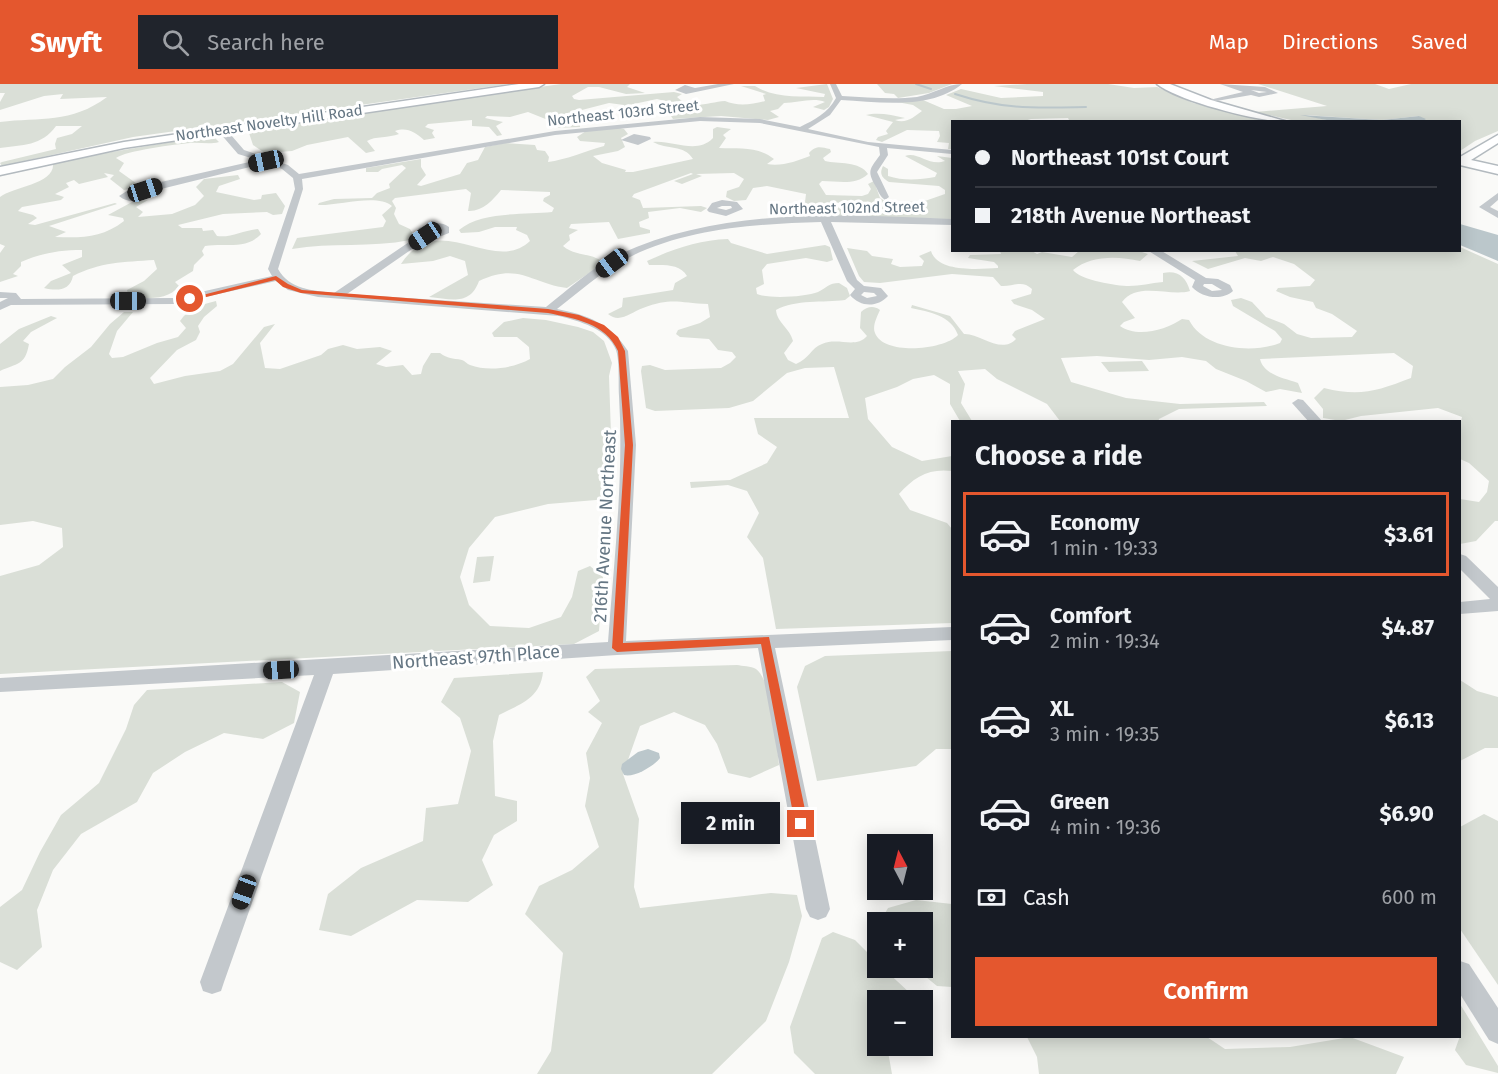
<!DOCTYPE html>
<meta charset="utf-8">
<style>
:root{--surface:#171b24;--page:#20242c;--text:#f1f3f6;--muted:#9ea1a6;--line:#363941;--accent:#e4572e}
body{margin:0;font-family:"Fira Sans",sans-serif;background:var(--page);color:var(--text);height:100vh;display:flex;flex-direction:column;font-size:22px;white-space:nowrap}
*{box-sizing:border-box;margin:0}
p{font-size:20px;color:var(--muted)}
.icon{flex:none;width:33px;height:33px;fill:none;stroke:currentColor;stroke-width:2;stroke-linecap:round;stroke-linejoin:round}
.map{position:relative;flex:1;overflow:hidden}
.details{position:absolute;left:951px;top:336px;width:510px;height:618px;display:flex;flex-direction:column;background:var(--surface);border-radius:0px;box-shadow:0 3px 15px #0003}
.details>*{flex:none}
.hud{position:absolute;left:951px;top:36px;width:510px;height:132px;border-radius:0px;box-shadow:0 3px 15px #0003;display:grid;align-content:center;height:132px;padding:0 24px;background:var(--surface)}
.needle{width:39px;rotate:353deg}
.buttons{position:absolute;left:867px;top:750px;display:grid;gap:12px}
.buttons a{display:grid;place-items:center;width:66px;height:66px;border-radius:0px;background:var(--surface);box-shadow:0 3px 15px #0003;font-size:30px}
.end{position:absolute;width:27px;height:27px;margin:-14px;border:8px solid #e4572e;background:#fff;box-shadow:0 0 0 3px #fff}
.from{border-radius:50%}
.bubble{position:absolute;height:42px;border-radius:0px;background:var(--surface);box-shadow:0 3px 15px #0003;font-size:20px;font-weight:700;line-height:42px;text-align:center}
.car{position:absolute;width:18px;height:36px;margin:-18px -9px;border-radius:8px;box-shadow:0 0 4px 2px #0007;background:linear-gradient(#222 24%,#8ab4d8 0 40%,#222 0 76%,#8ab4d8 0 86%,#222 0)}
.hud b{display:flex;align-items:center;gap:21px;height:57px;font-size:22px}
.hud b+b{border-top:2px solid var(--line)}
.hud i{width:15px;height:15px;background:var(--text)}
ul{padding:0;list-style:none}
li{display:flex;align-items:center;gap:18px;height:84px;margin:0 12px 9px;padding:0 12px;border:3px solid transparent;border-radius:0px}
li div{flex:1}
li b{display:block;font-size:22px}
li em{font-style:normal;font-weight:700}
li.selected{border-color:var(--accent)}
li>.icon{width:54px;height:54px;stroke-width:1.5}
h2{padding:0 24px;font-size:27px;line-height:72px}
.pay{display:flex;align-items:center;gap:15px;height:66px;padding:0 24px;font-size:22px}
.pay p{margin-inline-start:auto}
.cta{display:flex;gap:12px;margin-top:auto;padding:12px 24px}
.cta a{flex:1;height:69px;border-radius:0px;background:var(--accent);color:#fff;font-size:24px;font-weight:700;line-height:69px;text-align:center}
header{display:flex;align-items:center;gap:36px;box-sizing:border-box;height:84px;padding:0 30px;background:var(--accent);color:#fff}
header strong{font-size:28px}
nav{display:flex;gap:33px;margin-inline-start:auto;font-size:21px}
.search{width:420px;height:54px;background:var(--page);display:flex;align-items:center;gap:15px;box-sizing:border-box;padding:0 21px;border-radius:0px;color:var(--muted);font-size:22px}
.map>svg:first-child{display:block}
</style>
<header>
<strong>Swyft</strong>
<div class="search"><svg class="icon" aria-label="search" viewBox="0 0 24 24"><circle cx="10" cy="10" r="6"/><path d="M15 15l6 6"/></svg>Search here</div>
<nav><a>Map</a><a>Directions</a><a>Saved</a></nav>
</header>
<div class="map">
<svg width="1498" height="990" viewBox="0 0 1498 990">
<rect width="100%" height="100%" fill="#fafaf8"/>
<g fill="#dadfd7">
<path d="M0 0H509L133 53 2 82 0 79 2 78 56 65 55 60 57 54 72 50 82 42H56C42 62 22 61 0 64V38C40 33 71 40 107 13L60 15 63 10 44 12 0 26V18L5 9H0Z"/>
<path d="M561 0H630L627 3 645 9 626 10 599 3H588L572 12 574 15 579 16 674 8 682 10 677 13C691 27 709 18 725 17 736 22 751 21 765 17L763 11 766 10 741 2H755C775 15 800 12 824 13L825 10 796 4 827 0 833 15 829 23 824 26 813 23 825 18C813 13 797 19 784 19L778 25 770 27 779 33 768 36 721 32 673 35 671 32 677 25 676 20 657 15 629 21 630 28 646 30 647 32C638 36 630 36 621 33L620 26 624 23V21L609 19 578 27 580 43 553 44 548 36 528 28 510 33 487 32 485 34 503 38 496 42 502 51 497 52 489 43 472 42V36L428 40 425 43 434 46 432 49 435 54 424 56C415 48 407 43 395 47L399 50C389 54 375 52 367 57L375 67 366 69 348 53 307 61 292 67 265 69 253 61 249 49 255 44Z"/>
<path d="M877 0H952L929 9 898 14 894 10 885 9Z"/>
<path d="M1027 0H1108L1134 4 1157 3 1193 19 1263 37 1070 38 1068 34 1031 35 1021 38H952V65H948L949 59 937 58 940 52 939 47 907 46 882 58 876 56 878 53 888 50 886 47 893 38 866 31C878 28 892 31 905 34L895 36C906 40 914 33 922 27L913 21 897 18 923 16 944 25H956L972 22 946 11 961 5 1001 14 1043 12V8L994 2Z"/>
<path d="M1258 0H1375L1389 5 1411 0H1498V47L1475 57 1460 67V38L1421 37H1424L1419 32 1382 36 1305 31 1332 37 1300 38 1255 28 1327 22Z"/>
<path d="M717 43 731 45 723 51 726 54 719 64C738 65 758 62 774 75L767 80C781 83 797 77 810 72L809 69C816 61 821 63 830 65L831 68 823 74 825 77C838 80 860 77 868 90 855 102 838 97 822 97L819 100 826 111 862 112 868 110 871 105 868 100 874 97 880 114 885 117 922 118 945 110V106L939 102 889 98C882 94 879 90 883 82L888 85V92C903 97 919 96 935 93L937 89 905 72C918 67 929 83 945 77L937 72 952 74V135L792 134 787 127 801 122 798 120 805 118 806 110 767 102 753 104 746 116 734 117 726 113 727 107 739 103 744 95 734 89 696 90 702 92 682 100 674 97 693 90 691 89 634 110 632 113 640 116 643 124 701 122 707 124 701 128 680 124 648 128 649 134 639 138 640 143 650 146V149L618 155 609 138 571 140 569 144 578 146 569 151 570 156 563 162C576 173 592 168 604 179L567 204C530 199 519 178 479 197 470 222 451 215 429 213L468 191 465 177 450 172 433 177 401 180C438 123 493 192 530 157L527 151 516 146 517 143H495L479 148 461 149 459 146C481 127 524 131 552 128L554 124 543 117 544 114 550 111V108L501 106C493 116 482 128 468 127L471 109 466 105 395 114 392 117 396 124 394 130 399 140 410 145 413 150 410 156C371 164 331 158 292 165L297 154 383 143 386 137 382 131 392 122C377 109 338 122 318 121L319 119 334 115 372 114 377 109 390 104 389 100 406 84 402 81 382 85 378 88H366V84L421 75V83L426 91 417 101 421 102 460 90 467 79 478 76 485 63 505 59 535 61 537 66 545 67 549 73 548 78C565 76 586 67 604 62L605 59 580 57 577 53 586 47 619 44 624 45 628 50 621 54 625 63 618 67 593 72 602 79 626 86 625 88H633L693 75C684 60 667 66 653 58 673 56 697 71 713 54V45Z"/>
<path d="M212 51 219 58C209 61 200 58 190 59 177 60 125 67 116 74L124 79 119 87 140 102 190 91 124 106 110 95 114 91 104 89 108 93 79 100 74 96 66 99 69 103 55 110 64 113 61 116 22 123 18 127 33 131 37 134 28 140 35 141 115 119 117 120 49 142 66 148 55 153C82 154 102 154 124 137L123 134 108 131 132 118 148 116 136 123 143 128 138 133 172 130 195 121 204 112 196 103 204 95 238 91 240 95 219 102 216 108 254 116 261 115 262 111 276 109 285 122 282 130 273 131 267 128 223 130 178 141 182 144H202L203 147 213 146 217 152C231 154 244 146 258 145L261 150C246 166 225 159 205 162L202 167 204 171 194 181 193 187 175 198 179 202C168 217 146 214 129 214L127 206 144 197 157 185 154 176C124 178 100 178 73 192 70 207 57 207 44 204L51 197 71 189 62 181 82 173V166C60 166 42 169 21 178V182L13 190 18 192 0 198V169L5 162 0 160V113C13 103 55 100 53 80L59 77Z"/>
<path d="M728 155 731 159 767 170 825 161 830 163 833 176 827 178 806 174 767 180 762 186 764 200 756 204 757 210C768 215 806 213 818 208 826 204 829 199 839 199L847 204 850 212 845 216C823 219 796 215 776 226 777 239 790 244 793 257L784 269 788 276 796 280C809 275 811 264 822 260 838 253 856 265 867 252L860 244 861 228C867 223 873 221 880 226 877 233 872 242 875 249 884 272 944 266 958 251 951 231 929 228 911 224L912 221 950 232 964 250C980 249 1001 271 1016 255L1012 251 1015 247 1045 235 1032 226 1014 220 1011 216 1031 210 1032 205C1022 195 1013 203 1001 202L993 193 952 190 880 199 864 198 859 192 847 164 867 167 872 172 893 175 891 180 900 183 922 182 924 177 919 172 931 167C938 189 979 185 998 184V182L994 178 968 174 970 171 1001 170 1000 167H1032L1037 170 1042 168 1072 173 1079 167H1139L1148 170 1140 177C1118 172 1091 171 1073 186 1080 196 1117 202 1129 202 1140 202 1151 199 1163 198V189C1178 186 1186 193 1190 207 1170 213 1137 197 1122 218L1135 234 1124 238 1120 242C1137 254 1166 246 1182 235L1189 236C1204 265 1251 270 1280 259L1282 255 1275 247 1233 222 1231 216 1241 214 1252 218 1266 233 1284 240 1297 250 1311 254 1352 253 1357 247 1332 230 1316 224 1313 218 1290 213 1276 207 1278 204 1310 202 1315 196 1294 180 1273 173 1261 177 1245 174 1208 185 1192 177 1238 172 1235 167 1460 166V163L1498 180V437H1495L1476 457 1460 460V415L1479 418 1487 408 1489 397 1469 379 1460 375V342L1462 333 1438 324 1361 332 1341 337 1323 334V325L1314 314 1324 304C1360 313 1377 307 1411 294L1413 282 1394 269 1260 275C1264 291 1284 294 1298 299L1302 309 1280 305 1266 308 1246 297 1216 285 1206 277 1182 273 1149 276 1097 272 1061 274 1071 298 1126 314 1180 320 1264 318 1267 322 1179 325 1159 335 1158 338 1060 337 1047 320 997 295 985 285 958 287 965 300 961 319 972 337H960L950 320V300L934 291 913 295 897 303 865 314 868 335 892 363 922 377 952 372V387C929 384 914 393 899 410L910 426 947 439 952 445V539L776 545 763 474 747 453 759 429 747 407 728 401 691 404 690 398 730 396 767 379 777 363 758 350 754 334H849L834 283 805 284 787 289 753 317 729 324 655 327 646 324 641 287 642 282 650 281 665 286 721 284 730 279 736 273 732 268 718 266 709 255 680 253 676 250 678 246 700 239 710 233 708 220C679 219 672 213 643 224 631 228 620 240 608 230L622 223 623 214 673 206 675 199 687 192C680 179 662 181 649 181L647 177C673 165 699 156 728 155Z"/>
<path d="M216 217 217 222 204 233 198 242 200 248 196 256 177 266 150 294 154 300 185 292 220 287 233 280 264 243 275 240 260 259 265 284 280 285 321 271 328 265 343 261 357 265 380 263 392 267 376 280 386 283 403 281 412 291 421 290 423 282 431 269H440C448 275 452 274 462 276 465 277 467 280 470 281 488 288 514 284 530 275L529 263 517 253H494L492 249 504 238 523 234 546 236 578 243 593 248 604 257 612 279 609 292 611 351 608 415 548 420 495 433 469 464 460 493 469 521 490 542 529 544 561 533 572 513 578 487 590 482 603 493 599 547 574 560 0 590V492L39 481 63 463 62 444 33 437 0 441V303L28 301 53 295 65 283 91 263 110 240 124 228H133L117 247 109 270 112 274 123 273 157 259 178 253 186 244 180 237C189 224 200 221 216 217Z"/>
<path d="M51 232 57 234 31 248 23 257 29 260C25 282 17 279 0 287V260L19 245Z"/>
<path d="M1142 277 1149 287 1109 288 1101 278Z"/>
<path d="M494 472 490 497 473 499 477 473Z"/>
<path d="M952 567V665H936L916 682 817 697 797 603 805 582 825 572Z"/>
<path d="M737 581C742 582 751 582 756 585 772 596 777 661 779 681L750 694 728 689 717 660 705 641 674 628 640 642 623 690 639 735 634 803 640 824 771 809 797 811 802 832 789 878 766 937 712 990H537L551 967 563 869 525 830 539 802 572 786 599 763 585 722 590 694 586 669 602 639 588 628 600 617 586 593 595 585Z"/>
<path d="M543 588C540 615 520 620 499 631L493 657 495 712 517 717V737L494 751 482 776 493 801 468 818 417 816 351 852 319 846 328 810 361 784 423 757 426 724 458 720 471 667 460 634 441 618 454 594Z"/>
<path d="M1460 596 1477 607 1498 613V664H1485L1460 677Z"/>
<path d="M282 598 300 608 294 639 263 655 224 649 185 668 153 689 137 718 81 750 53 786 37 826 42 863 17 886 0 878V823L22 806 40 768 61 731 99 699 126 645 134 621 147 606Z"/>
<path d="M1484 730 1498 737V901L1460 845V743Z"/>
<path d="M916 816 952 820V903L937 902 915 884H922V838H880L888 824Z"/>
<path d="M833 848 855 856 877 878 878 884H883L911 910 897 916H878V962H887L892 990H815L794 969 790 943 822 854Z"/>
<path d="M1460 920 1498 982V989L1466 981 1455 966 1460 952Z"/>
<path d="M1027 953H1207L1225 965 1290 963 1350 953 1404 973 1396 990H1039L1037 973Z"/>
</g>
<g fill="#bbc7cb">
<path d="M1300 31 1382 36 1419 32 1426 35 1421 38 1332 37Z"/>
<path d="M1460 140 1498 151V177L1460 161Z"/>
<path d="M648 665 659 669 660 674C654 682 634 694 624 691L621 685 622 680 638 668Z"/>
</g>
<g fill="none" stroke-linecap="round" stroke-linejoin="round">
<g stroke="#bbc7cb" stroke-width="2">
<path d="M916 0 931 5"/>
<path d="M955 10C1004 26 1036 24 1086 23"/>
</g>
<g stroke="#b3babf" stroke-width="3">
<g id="secondary">
<path d="M519 0H544L539 3 124 64 0 91V83L124 58Z"/>
<path d="M1157 0H1170L1211 16 1288 38C1260 38 1178 17 1157 0Z"/>
<path d="M1498 51V59L1471 76 1498 82V90L1460 81V73Z"/>
</g>
</g>
<g fill="#c3c8cc" fill-rule="evenodd">
<path d="M718 0H734L686 10 675 6 685 1 695 4Z"/>
<path d="M830 0H836L842 12C867 13 892 16 917 13 933 10 947 0 962 0 930 26 880 18 841 16L830 31 808 45 868 58 952 66V70L887 64 888 71 877 88 889 113 885 116C880 112 879 109 876 103 867 87 869 86 880 71L879 63 760 39 700 37 555 51 302 95 303 105 278 185C290 206 312 206 334 209L418 152 415 150 419 144C429 140 440 136 449 143V149L434 155 428 154 347 210 546 223C569 205 592 183 620 170 722 123 843 130 952 135V141L831 138 857 196 864 202 881 204 888 212C877 224 860 223 850 211L855 205 847 197 821 138C755 140 684 144 624 176 600 189 579 208 557 225 588 231 611 240 628 267L636 361 626 557 952 543V556L775 564 830 825 826 833 818 836 810 833 806 825 758 564 617 571 333 590 224 898 221 907 212 910 203 907 200 898 314 591 0 608V594L608 558C614 476 624 394 619 312 618 298 620 279 616 266 608 245 579 237 559 232L318 213 288 206 276 197 174 220 11 221 0 226V218L8 214H0V208L16 209 21 215 174 214 272 192 268 185 295 105 293 94 282 85 266 79 153 107 150 112C140 117 128 120 119 112L130 105 258 76 238 70 219 48V44H225L244 66 288 81 299 90 555 47 700 33 760 35 800 43C814 36 828 29 836 14ZM135 109H143L130 112ZM434 145 441 146 433 149 426 148ZM864 208 874 209 877 212 867 214 861 211Z"/>
<path d="M1220 0 1265 3 1278 9 1259 13 1251 11 1205 19V17L1243 8ZM1251 6 1267 8 1259 9Z"/>
<path d="M634 50 650 53 651 55 638 61 621 56Z"/>
<path d="M1498 109V116L1490 123 1498 127V134L1479 123Z"/>
<path d="M722 116 737 118 743 125 726 132 709 128 707 126 712 119ZM722 122H731L732 124 726 126 717 124Z"/>
<path d="M1147 166H1160L1206 194 1218 195 1230 201 1233 207C1222 217 1202 214 1192 203L1195 196ZM1204 200H1212L1222 206 1212 207 1203 202Z"/>
<path d="M1298 315 1303 316 1323 338H1309L1292 319Z"/>
<path d="M1460 470 1466 472 1498 503V527L1460 530V518L1490 515 1460 485Z"/>
<path d="M1460 877 1469 880 1498 924V960L1489 956 1460 910Z"/>
</g>
<use href="#secondary" fill="#fff" fill-rule="evenodd"/>
</g>
<path fill="#e4572e" d="M276 192 288 200 302 206 548 225 579 231 604 241 618 253 625 267 633 361 623 559 769 553 808 740 806 744 801 745 795 740 761 560 617 568 612 564 625 361 618 267C605 239 576 235 548 229L301 209 283 203 275 196 190 217 187 215Z"/>
<g text-anchor="middle" dominant-baseline="central" stroke-width="6" stroke-linejoin="round" paint-order="stroke">
<g font-size="15" fill="#657683" stroke="#fff">
<text transform="translate(623 29) rotate(-6)">Northeast 103rd Street</text>
<text transform="translate(269 39) rotate(-8)">Northeast Novelty Hill Road</text>
<text transform="translate(847 124) rotate(-1)">Northeast 102nd Street</text>
</g>
<g font-size="18" fill="#657683" stroke="#fff">
<text transform="translate(605 442) rotate(-87)">216th Avenue Northeast</text>
<text transform="translate(476 573) rotate(-4)">Northeast 97th Place</text>
</g>
</g>
</svg>
<div class="buttons">
<a><svg class="needle" viewBox="-14 -14 28 28"><path d="M0-13l5 13h-10z" fill="#e53935"/><path d="M0 13l5-13h-10z" fill="#9ea1a6"/></svg></a>
<a>+</a>
<a>−</a>
</div>
<i class="end from" style="left:190px;top:215px"></i>
<i class="end" style="left:801px;top:740px"></i>
<div class="bubble" style="left:681px;top:718px;width:99px">2 min</div>
<i class="car" style="left:266px;top:77px;rotate:258deg"></i>
<i class="car" style="left:145px;top:106px;rotate:72deg"></i>
<i class="car" style="left:425px;top:152px;rotate:236deg"></i>
<i class="car" style="left:612px;top:179px;rotate:233deg"></i>
<i class="car" style="left:128px;top:217px;rotate:90deg"></i>
<i class="car" style="left:281px;top:586px;rotate:267deg"></i>
<i class="car" style="left:244px;top:808px;rotate:200deg"></i>
<div class="hud">
<b><i class="from"></i>Northeast 101st Court</b>
<b><i></i>218th Avenue Northeast</b>
</div>
<section class="details">
<h2>Choose a ride</h2>
<ul>
<li class="selected"><svg class="icon" aria-label="car" viewBox="0 0 24 24"><path d="M5 17H2v-5l4-1 3-4h7l3 4 3 1v5h-3M9 17h6M6 11h13"/><circle cx="7" cy="17" r="2"/><circle cx="17" cy="17" r="2"/></svg><div><b>Economy</b><p>1 min · 19:33</p></div><em>$3.61</em></li>
<li><svg class="icon" aria-label="car" viewBox="0 0 24 24"><path d="M5 17H2v-5l4-1 3-4h7l3 4 3 1v5h-3M9 17h6M6 11h13"/><circle cx="7" cy="17" r="2"/><circle cx="17" cy="17" r="2"/></svg><div><b>Comfort</b><p>2 min · 19:34</p></div><em>$4.87</em></li>
<li><svg class="icon" aria-label="car" viewBox="0 0 24 24"><path d="M5 17H2v-5l4-1 3-4h7l3 4 3 1v5h-3M9 17h6M6 11h13"/><circle cx="7" cy="17" r="2"/><circle cx="17" cy="17" r="2"/></svg><div><b>XL</b><p>3 min · 19:35</p></div><em>$6.13</em></li>
<li><svg class="icon" aria-label="car" viewBox="0 0 24 24"><path d="M5 17H2v-5l4-1 3-4h7l3 4 3 1v5h-3M9 17h6M6 11h13"/><circle cx="7" cy="17" r="2"/><circle cx="17" cy="17" r="2"/></svg><div><b>Green</b><p>4 min · 19:36</p></div><em>$6.90</em></li>
</ul>
<div class="pay"><svg class="icon" aria-label="cash" viewBox="0 0 24 24"><path d="M3 7h18v10H3z"/><circle cx="12" cy="12" r="2"/></svg>Cash<p>600 m</p></div>
<div class="cta"><a>Confirm</a></div>
</section>
</div>
